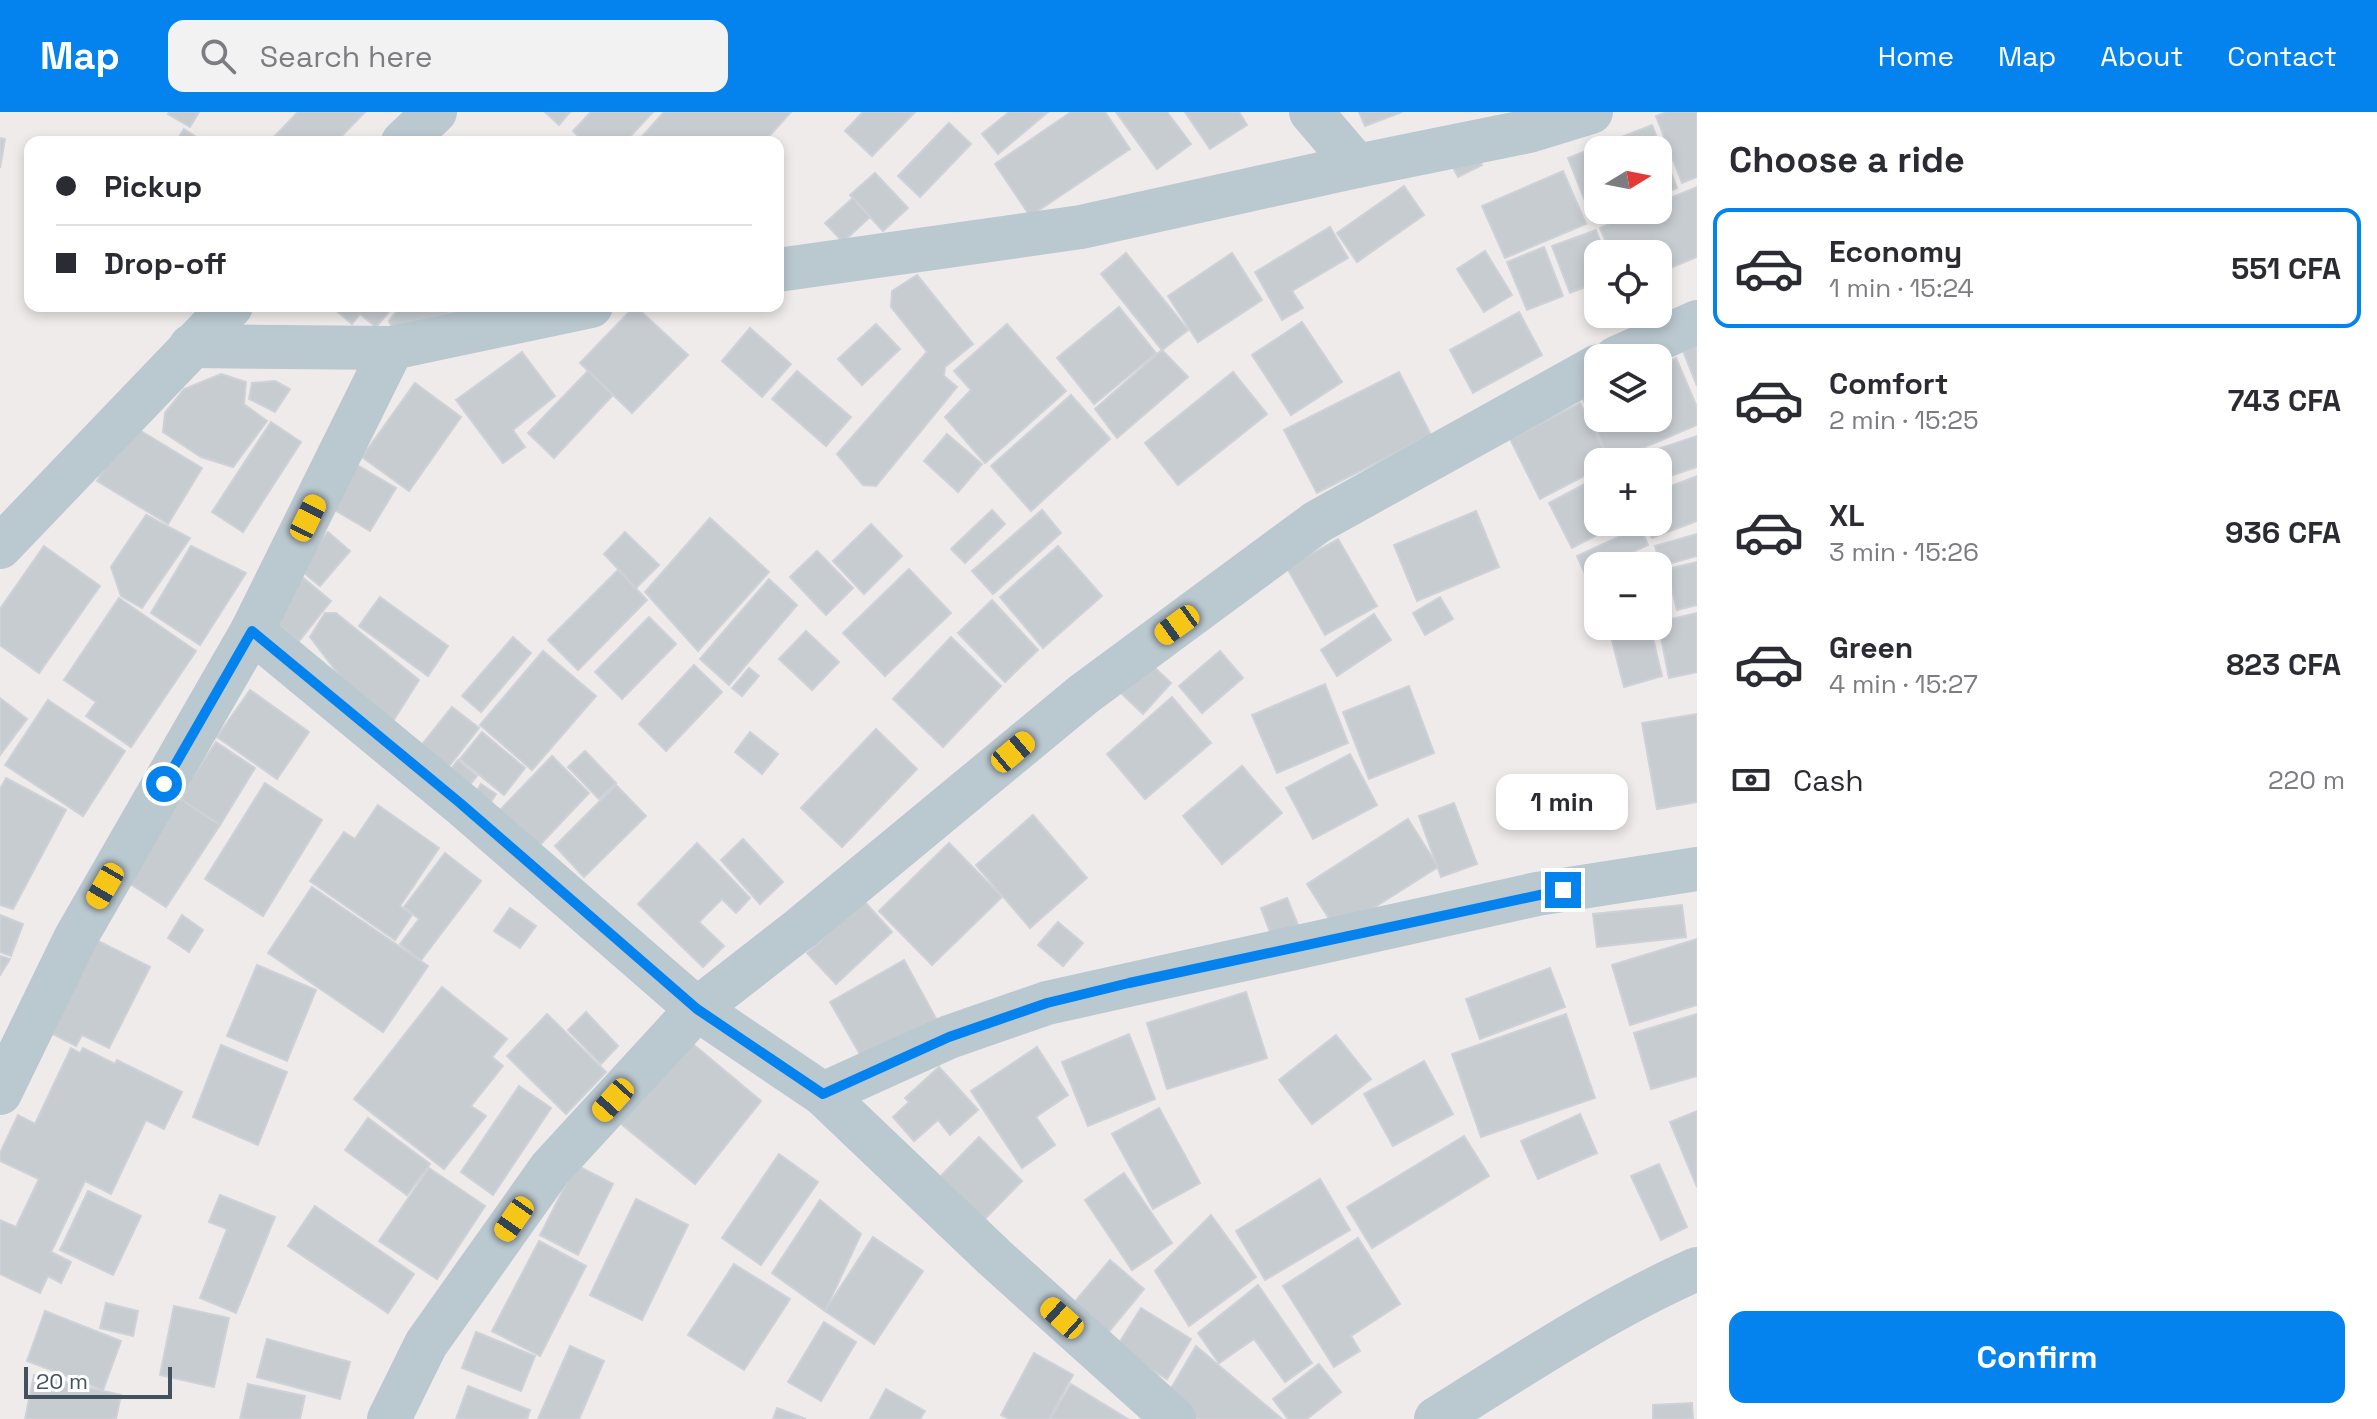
<!DOCTYPE html>
<meta charset="utf-8">
<style>
:root{--surface:#fff;--page:#f2f2f3;--text:#2b2b33;--muted:#7c7c81;--line:#e1e1e2;--accent:#0483ef}
body{margin:0;font-family:"Space Grotesk",sans-serif;background:var(--page);color:var(--text);height:100vh;display:flex;flex-direction:column;font-size:30px;white-space:nowrap}
*{box-sizing:border-box;margin:0}
p{font-size:26px;color:var(--muted)}
.icon{flex:none;width:44px;height:44px;fill:none;stroke:currentColor;stroke-width:2;stroke-linecap:round;stroke-linejoin:round}
.map{position:relative;flex:1;overflow:hidden}
.drawer{display:flex;flex-direction:column;background:var(--surface);width:680px}
.drawer>*{flex:none}
.guide{position:absolute;left:24px;top:24px;width:760px;height:176px;border-radius:16px;box-shadow:0 4px 12px #0003;display:grid;align-content:center;height:176px;padding:0 32px;background:var(--surface)}
.needle{width:52px;rotate:80deg}
.buttons{position:absolute;left:1584px;top:24px;display:grid;gap:16px}
.buttons a{display:grid;place-items:center;width:88px;height:88px;border-radius:16px;background:var(--surface);box-shadow:0 4px 12px #0003;font-size:40px}
.scale{position:absolute;left:24px;bottom:20px;width:148px;box-sizing:border-box;padding-left:8px;border:4px solid #42515b;border-top:0;font-size:22px;line-height:28px;white-space:nowrap;color:#42515b;-webkit-text-stroke:6px #fff;paint-order:stroke}
.end{position:absolute;width:36px;height:36px;margin:-18px;border:10px solid #0483ef;background:#fff;box-shadow:0 0 0 4px #fff}
.from{border-radius:50%}
.bubble{position:absolute;height:56px;border-radius:16px;background:var(--surface);box-shadow:0 4px 12px #0003;font-size:26px;font-weight:700;line-height:56px;text-align:center}
.car{position:absolute;width:24px;height:48px;margin:-24px -12px;border-radius:10px;box-shadow:0 0 6px 2px #0007;background:linear-gradient(#f5c518 24%,#345 0 40%,#f5c518 0 76%,#345 0 86%,#f5c518 0)}
.guide b{display:flex;align-items:center;gap:28px;height:76px;font-size:30px}
.guide b+b{border-top:2px solid var(--line)}
.guide i{width:20px;height:20px;background:var(--text)}
ul{padding:0;list-style:none}
li{display:flex;align-items:center;gap:24px;height:120px;margin:0 16px 12px;padding:0 16px;border:4px solid transparent;border-radius:16px}
li div{flex:1}
li b{display:block;font-size:30px}
li em{font-style:normal;font-weight:700}
li.active{border-color:var(--accent)}
li>.icon{width:72px;height:72px;stroke-width:1.5}
h2{padding:0 32px;font-size:36px;line-height:96px}
.pay{display:flex;align-items:center;gap:20px;height:88px;padding:0 32px;font-size:30px}
.pay p{margin-inline-start:auto}
.action{display:flex;gap:16px;margin-top:auto;padding:16px 32px}
.action a{flex:1;height:92px;border-radius:16px;background:var(--accent);color:#fff;font-size:32px;font-weight:700;line-height:92px;text-align:center}
header{display:flex;align-items:center;gap:48px;box-sizing:border-box;height:112px;padding:0 40px;background:var(--accent);color:#fff}
header strong{font-size:38px}
nav{display:flex;gap:44px;margin-inline-start:auto;font-size:28px}
.search{width:560px;height:72px;background:var(--page);display:flex;align-items:center;gap:20px;box-sizing:border-box;padding:0 28px;border-radius:16px;color:var(--muted);font-size:30px}
main{display:flex;flex:1;min-height:0}
.map>svg:first-child{display:block}
</style>
<header>
<strong>Map</strong>
<div class="search"><svg class="icon" aria-label="search" viewBox="0 0 24 24"><circle cx="10" cy="10" r="6"/><path d="M15 15l6 6"/></svg>Search here</div>
<nav><a>Home</a><a>Map</a><a>About</a><a>Contact</a></nav>
</header>
<main>
<div class="map">
<svg width="1697" height="1307" viewBox="0 0 1697 1307">
<rect width="100%" height="100%" fill="#efebeb"/>
<g fill="#c7ccd1" stroke="#ced2d8" stroke-width="2">
<path d="M169 0H199L190 15 168 2Z"/>
<path d="M298 0H365L336 30H269Z"/>
<path d="M545 0H570L559 13Z"/>
<path d="M591 0H653L625 30H584L573 19Z"/>
<path d="M664 0H791L764 30H637Z"/>
<path d="M863 0H915L872 44 845 19Z"/>
<path d="M1009 0H1048L998 42 982 22Z"/>
<path d="M1071 0H1105L1130 37 1030 104 995 52Z"/>
<path d="M1116 0H1167L1191 32 1157 57Z"/>
<path d="M1185 0H1239L1247 13 1210 37Z"/>
<path d="M1359 0H1402L1365 14Z"/>
<path d="M1667 0H1697V65L1682 71 1656 4Z"/>
<path d="M949 11 971 32 920 85 898 64Z"/>
<path d="M1652 13 1677 76 1658 84V38H1598V98H1622L1593 109 1568 46Z"/>
<path d="M184 17 204 30H176Z"/>
<path d="M0 26 5 27 0 56Z"/>
<path d="M1470 28 1482 53 1458 65 1445 40Z"/>
<path d="M1563 59 1586 112 1505 146 1482 94Z"/>
<path d="M875 61 908 96 883 119 850 83Z"/>
<path d="M1404 74 1424 103 1357 150 1337 121Z"/>
<path d="M1697 75V145L1658 161V142H1611L1600 116 1642 98H1658V91Z"/>
<path d="M853 86 870 105 843 130 825 111Z"/>
<path d="M1330 115 1348 146 1292 179 1303 196 1282 208 1255 160Z"/>
<path d="M1596 118 1605 142H1598V170L1570 181 1552 134Z"/>
<path d="M1544 135 1563 184 1527 198 1507 150Z"/>
<path d="M1485 139 1512 183 1484 200 1457 157Z"/>
<path d="M1126 141 1188 218 1162 238 1101 162Z"/>
<path d="M1232 141 1262 188 1198 230 1168 184Z"/>
<path d="M917 163 973 232 945 255 944 264 957 275 876 374 863 373 837 342 927 240 891 195 892 179Z"/>
<path d="M331 194H394L376 215 360 202 352 212Z"/>
<path d="M401 194H480L392 215 389 209Z"/>
<path d="M635 194 688 243 632 301 580 251Z"/>
<path d="M1119 195 1156 241 1094 292 1057 246Z"/>
<path d="M1519 200 1542 243 1473 281 1450 238Z"/>
<path d="M1302 210 1342 270 1291 303 1252 243Z"/>
<path d="M876 212 900 237 862 273 838 247Z"/>
<path d="M1007 212 1066 279 985 351 945 305 971 278 954 259Z"/>
<path d="M750 216 791 252 762 285 722 249Z"/>
<path d="M1697 222V274L1679 229Z"/>
<path d="M1162 238 1188 265 1117 326 1095 297Z"/>
<path d="M522 240 555 284 513 318 525 335 503 351 456 288Z"/>
<path d="M1676 246 1697 295V313L1610 350 1583 287 1598 280V306H1658V254Z"/>
<path d="M588 259 613 283 554 346 528 321Z"/>
<path d="M797 259 851 305 826 334 772 287Z"/>
<path d="M1233 260 1267 302 1178 373 1145 331Z"/>
<path d="M1399 260 1431 323 1317 381 1284 318Z"/>
<path d="M221 262 246 270 244 292 267 309 233 355 201 345 163 320 165 301 184 277Z"/>
<path d="M275 269 290 277 275 300 249 287 252 271Z"/>
<path d="M415 271 461 305 409 379 362 345Z"/>
<path d="M1071 283 1110 327 1031 399 991 354Z"/>
<path d="M1580 291 1610 350H1598V357L1540 387 1510 327Z"/>
<path d="M271 310 301 330 243 420 212 400Z"/>
<path d="M131 313 202 356 168 412 97 369Z"/>
<path d="M947 322 982 352 958 380 924 349Z"/>
<path d="M1697 324V355L1658 368V350H1619Z"/>
<path d="M354 351 396 376 370 419 328 394Z"/>
<path d="M1697 364V409L1652 426 1646 410H1658V379Z"/>
<path d="M1598 365V410H1622L1572 436 1549 391Z"/>
<path d="M992 398 1005 412 965 451 951 437Z"/>
<path d="M1042 398 1061 421 993 482 972 459Z"/>
<path d="M1476 399 1499 455 1417 489 1394 433Z"/>
<path d="M146 403 190 426 142 496 121 484 111 455Z"/>
<path d="M710 406 769 460 698 539 645 480Z"/>
<path d="M871 412 902 444 864 482 833 449Z"/>
<path d="M1640 415 1648 433 1585 462 1577 444Z"/>
<path d="M328 420 350 439 320 474 298 456Z"/>
<path d="M625 420 659 453 636 476 604 442Z"/>
<path d="M1697 422V444L1661 454 1655 434Z"/>
<path d="M1338 427 1377 494 1325 523 1287 456Z"/>
<path d="M44 434 100 474 39 561 0 533V497Z"/>
<path d="M191 434 246 461 200 533 151 501Z"/>
<path d="M1058 434 1102 484 1043 536 1000 485Z"/>
<path d="M817 439 853 476 826 503 790 465Z"/>
<path d="M1652 442 1657 454H1619Z"/>
<path d="M1697 450V493L1677 498 1667 457Z"/>
<path d="M909 457 951 501 885 564 843 521Z"/>
<path d="M618 458 647 488 578 558 548 528Z"/>
<path d="M1658 458 1664 476 1658 478Z"/>
<path d="M301 464 331 489 299 529 268 505Z"/>
<path d="M769 467 797 493 729 573 700 547Z"/>
<path d="M380 485 448 534 428 564 359 514Z"/>
<path d="M1440 485 1453 507 1425 523 1413 501Z"/>
<path d="M119 486 196 539 131 635 86 604 96 590 64 568Z"/>
<path d="M992 488 1038 538 1005 570 958 521Z"/>
<path d="M325 501H336L419 568 388 617 346 572 310 525Z"/>
<path d="M1697 501V560L1669 566 1658 510Z"/>
<path d="M1374 502 1391 528 1337 564 1321 538Z"/>
<path d="M649 505 676 532 622 587 595 560Z"/>
<path d="M1638 514H1650L1662 564 1624 575 1610 521Z"/>
<path d="M806 519 839 550 812 578 779 547Z"/>
<path d="M513 525 531 541 481 600 462 584Z"/>
<path d="M951 525 1001 574 943 635 893 587Z"/>
<path d="M543 539 596 584 532 658 480 613Z"/>
<path d="M1220 539 1243 566 1202 601 1179 574Z"/>
<path d="M1150 551 1171 571 1143 602 1121 581Z"/>
<path d="M694 553 722 580 666 639 639 612Z"/>
<path d="M749 556 759 564 742 584 732 576Z"/>
<path d="M1325 572 1348 631 1277 661 1252 603Z"/>
<path d="M1409 574 1434 641 1369 667 1343 600Z"/>
<path d="M250 578 309 620 277 667 217 625Z"/>
<path d="M1172 585 1211 631 1145 687 1107 642Z"/>
<path d="M0 586 27 607 0 643Z"/>
<path d="M48 588 125 639 83 704 5 653Z"/>
<path d="M452 595 479 616 439 667 412 645Z"/>
<path d="M1697 602V690L1657 697 1642 611Z"/>
<path d="M876 617 917 657 842 735 801 696Z"/>
<path d="M482 620 525 656 504 683 460 647Z"/>
<path d="M750 620 778 642 762 662 735 640Z"/>
<path d="M216 630 255 656 220 713 179 686Z"/>
<path d="M585 639 616 671 599 687 568 655Z"/>
<path d="M1350 642 1377 693 1313 727 1286 676Z"/>
<path d="M552 644 589 681 537 736 499 699Z"/>
<path d="M458 648 477 664 463 681 444 666Z"/>
<path d="M1242 654 1282 701 1222 752 1183 704Z"/>
<path d="M6 666 66 698 13 797 0 793V677Z"/>
<path d="M265 671 322 708 263 804 205 767Z"/>
<path d="M481 672 496 682 486 698 471 688Z"/>
<path d="M616 673 646 704 584 765 555 734Z"/>
<path d="M179 686 220 713 166 795 126 769Z"/>
<path d="M1454 691 1477 752 1441 765 1419 704Z"/>
<path d="M378 693 439 736 400 794 412 803 395 828 310 769 344 720 355 727Z"/>
<path d="M1033 703 1087 766 1030 816 976 753Z"/>
<path d="M1408 707 1438 755 1337 819 1307 772Z"/>
<path d="M743 727 783 770 760 792 721 748Z"/>
<path d="M697 731 750 786 736 801 722 787 699 810 724 834 703 855 638 792Z"/>
<path d="M949 731 1002 785 932 853 879 799Z"/>
<path d="M445 741 481 769 421 848 400 832 419 807 404 795Z"/>
<path d="M312 775 428 854 383 920 268 841Z"/>
<path d="M1287 786 1298 813 1271 823 1261 796Z"/>
<path d="M863 788 892 820 836 872 807 841Z"/>
<path d="M1682 793 1686 825 1597 835 1593 802Z"/>
<path d="M510 796 536 814 520 836 494 819Z"/>
<path d="M0 803 23 812 11 844 0 840Z"/>
<path d="M182 803 203 818 189 840 168 826Z"/>
<path d="M1058 810 1083 831 1063 854 1038 833Z"/>
<path d="M94 827 150 855 109 936 82 923 76 934 47 919Z"/>
<path d="M1697 827V893L1630 913 1612 853Z"/>
<path d="M0 844 10 847 0 863Z"/>
<path d="M904 848 939 912 866 953 830 890Z"/>
<path d="M257 853 316 878 287 949 227 924Z"/>
<path d="M1550 856 1565 895 1480 927 1466 887Z"/>
<path d="M442 875 507 927 492 945 503 954 471 994 486 1004 444 1057 354 987Z"/>
<path d="M1246 880 1267 946 1167 977 1147 911Z"/>
<path d="M586 900 618 934 601 952 568 918Z"/>
<path d="M547 902 606 960 566 1002 507 944Z"/>
<path d="M1566 902 1595 986 1481 1025 1452 942Z"/>
<path d="M1697 902V964L1651 977 1634 921Z"/>
<path d="M1129 922 1155 987 1088 1014 1062 950Z"/>
<path d="M1336 923 1371 967 1312 1012 1279 968Z"/>
<path d="M688 928 761 989 695 1072 620 1011Z"/>
<path d="M221 933 287 960 258 1033 193 1005Z"/>
<path d="M1037 935 1068 983 1036 1005 1055 1033 1022 1056 971 979Z"/>
<path d="M71 936 80 941 83 936 115 952 117 948 182 980 164 1017 146 1008 111 1082 85 1069 51 1140 71 1150 61 1171 48 1164 40 1181 0 1162V1108L16 1115 39 1067 0 1049V1041L18 1003 35 1012Z"/>
<path d="M1424 949 1453 1002 1393 1034 1364 982Z"/>
<path d="M939 955 978 998 950 1023 938 1008 914 1029 893 1005 909 990 905 986Z"/>
<path d="M519 974 551 996 493 1083 461 1060Z"/>
<path d="M1159 996 1200 1071 1153 1097 1112 1022Z"/>
<path d="M1697 999V1075L1670 1010Z"/>
<path d="M1580 1002 1597 1041 1538 1067 1521 1029Z"/>
<path d="M368 1006 430 1052 407 1083 345 1038Z"/>
<path d="M1464 1024 1489 1064 1372 1136 1347 1095Z"/>
<path d="M979 1025 1022 1069 975 1117 931 1074Z"/>
<path d="M779 1042 818 1070 761 1153 722 1126Z"/>
<path d="M1659 1052 1687 1115 1661 1128 1631 1064Z"/>
<path d="M576 1053 613 1072 578 1143 540 1123Z"/>
<path d="M429 1056 485 1094 437 1167 379 1129Z"/>
<path d="M1124 1061 1172 1131 1132 1158 1085 1088Z"/>
<path d="M1320 1067 1350 1118 1265 1168 1236 1119Z"/>
<path d="M88 1079 141 1104 113 1163 60 1138Z"/>
<path d="M220 1083 275 1105 236 1201 200 1186 227 1117 209 1110Z"/>
<path d="M636 1087 688 1113 642 1208 590 1183Z"/>
<path d="M820 1088 861 1122 825 1199 772 1161Z"/>
<path d="M315 1094 414 1162 388 1201 288 1134Z"/>
<path d="M1211 1103 1256 1165 1189 1214 1155 1159Z"/>
<path d="M873 1125 923 1159 874 1232 825 1199Z"/>
<path d="M1358 1126 1400 1192 1351 1224 1360 1239 1334 1255 1283 1174Z"/>
<path d="M539 1129 586 1154 540 1244 492 1219Z"/>
<path d="M1110 1148 1144 1177 1102 1228 1067 1199Z"/>
<path d="M734 1152 790 1187 744 1258 688 1223Z"/>
<path d="M1258 1173 1312 1251 1285 1270 1254 1227 1219 1251 1198 1221Z"/>
<path d="M106 1191 138 1199 133 1224 100 1216Z"/>
<path d="M174 1194 229 1206 214 1275 160 1263Z"/>
<path d="M1141 1196 1191 1227 1167 1267 1116 1236Z"/>
<path d="M45 1199 121 1229 103 1278 27 1249Z"/>
<path d="M824 1210 856 1230 821 1289 788 1270Z"/>
<path d="M476 1220 535 1244 521 1279 462 1256Z"/>
<path d="M267 1227 350 1250 340 1287 257 1265Z"/>
<path d="M570 1234 604 1249 579 1307H538Z"/>
<path d="M1196 1234 1282 1307H1191L1163 1290Z"/>
<path d="M1034 1241 1073 1263 1049 1307H1009L1001 1303Z"/>
<path d="M1319 1252 1341 1280 1307 1307H1288L1273 1287Z"/>
<path d="M34 1263 121 1283 116 1307H25Z"/>
<path d="M248 1272 305 1284 300 1307H240Z"/>
<path d="M1071 1272 1128 1307H1050Z"/>
<path d="M468 1274 530 1298 527 1307H456Z"/>
<path d="M886 1277 925 1299 920 1307H870Z"/>
<path d="M1692 1291 1693 1307H1653V1293Z"/>
<path d="M777 1296 806 1307H773Z"/>
</g>
<g fill="none" stroke-linecap="round" stroke-linejoin="round">
<g stroke="#bac8d0" stroke-width="44">
<path d="M1311 0 1357 54"/>
<path d="M403 30 435 0"/>
<path d="M778 158 1081 115 1357 54 1529 19 1591 0"/>
<path d="M191 234 392 236 591 194"/>
<path d="M1616 246 1697 210"/>
<path d="M0 435 231 194"/>
<path d="M252 519 460 691 697 897 823 982 994 1145 1174 1307"/>
<path d="M0 981 76 825 252 519 392 236"/>
<path d="M823 982 949 925 1047 891 1537 782 1697 757"/>
<path d="M389 1307 426 1232 550 1057 697 897 801 816 1084 582 1317 410 1598 254"/>
<path d="M1436 1307C1519 1255 1608 1196 1697 1157"/>
</g>
</g>
<g fill="none" stroke-linecap="round" stroke-linejoin="round">
<path stroke="#0483ef" stroke-width="10" d="M164 672 252 519 460 691 697 897 823 982 949 925 1047 891 1129 871 1563 778"/>
</g>
</svg>
<div class="buttons">
<a><svg class="needle" viewBox="-14 -14 28 28"><path d="M0-13l5 13h-10z" fill="#e53935"/><path d="M0 13l5-13h-10z" fill="#7c7c81"/></svg></a>
<a><svg class="icon" aria-label="locate" viewBox="0 0 24 24"><circle cx="12" cy="12" r="6"/><path d="M12 2v4M12 18v4M2 12h4M18 12h4"/></svg></a>
<a><svg class="icon" aria-label="layers" viewBox="0 0 24 24"><path d="M12 4l9 5-9 5-9-5zM3 14l9 5 9-5"/></svg></a>
<a>+</a>
<a>−</a>
</div>
<div class="scale">20 m</div>
<i class="end from" style="left:164px;top:672px"></i>
<i class="end" style="left:1563px;top:778px"></i>
<div class="bubble" style="left:1496px;top:662px;width:132px">1 min</div>
<i class="car" style="left:308px;top:406px;rotate:26deg"></i>
<i class="car" style="left:1177px;top:513px;rotate:234deg"></i>
<i class="car" style="left:1013px;top:640px;rotate:50deg"></i>
<i class="car" style="left:105px;top:774px;rotate:210deg"></i>
<i class="car" style="left:613px;top:988px;rotate:222deg"></i>
<i class="car" style="left:514px;top:1107px;rotate:215deg"></i>
<i class="car" style="left:1062px;top:1206px;rotate:312deg"></i>
<div class="guide">
<b><i class="from"></i>Pickup</b>
<b><i></i>Drop-off</b>
</div>
</div>
<section class="drawer">
<h2>Choose a ride</h2>
<ul>
<li class="active"><svg class="icon" aria-label="car" viewBox="0 0 24 24"><path d="M5 17H2v-5l4-1 3-4h7l3 4 3 1v5h-3M9 17h6M6 11h13"/><circle cx="7" cy="17" r="2"/><circle cx="17" cy="17" r="2"/></svg><div><b>Economy</b><p>1 min · 15:24</p></div><em>551 CFA</em></li>
<li><svg class="icon" aria-label="car" viewBox="0 0 24 24"><path d="M5 17H2v-5l4-1 3-4h7l3 4 3 1v5h-3M9 17h6M6 11h13"/><circle cx="7" cy="17" r="2"/><circle cx="17" cy="17" r="2"/></svg><div><b>Comfort</b><p>2 min · 15:25</p></div><em>743 CFA</em></li>
<li><svg class="icon" aria-label="car" viewBox="0 0 24 24"><path d="M5 17H2v-5l4-1 3-4h7l3 4 3 1v5h-3M9 17h6M6 11h13"/><circle cx="7" cy="17" r="2"/><circle cx="17" cy="17" r="2"/></svg><div><b>XL</b><p>3 min · 15:26</p></div><em>936 CFA</em></li>
<li><svg class="icon" aria-label="car" viewBox="0 0 24 24"><path d="M5 17H2v-5l4-1 3-4h7l3 4 3 1v5h-3M9 17h6M6 11h13"/><circle cx="7" cy="17" r="2"/><circle cx="17" cy="17" r="2"/></svg><div><b>Green</b><p>4 min · 15:27</p></div><em>823 CFA</em></li>
</ul>
<div class="pay"><svg class="icon" aria-label="cash" viewBox="0 0 24 24"><path d="M3 7h18v10H3z"/><circle cx="12" cy="12" r="2"/></svg>Cash<p>220 m</p></div>
<div class="action"><a>Confirm</a></div>
</section>
</main>
